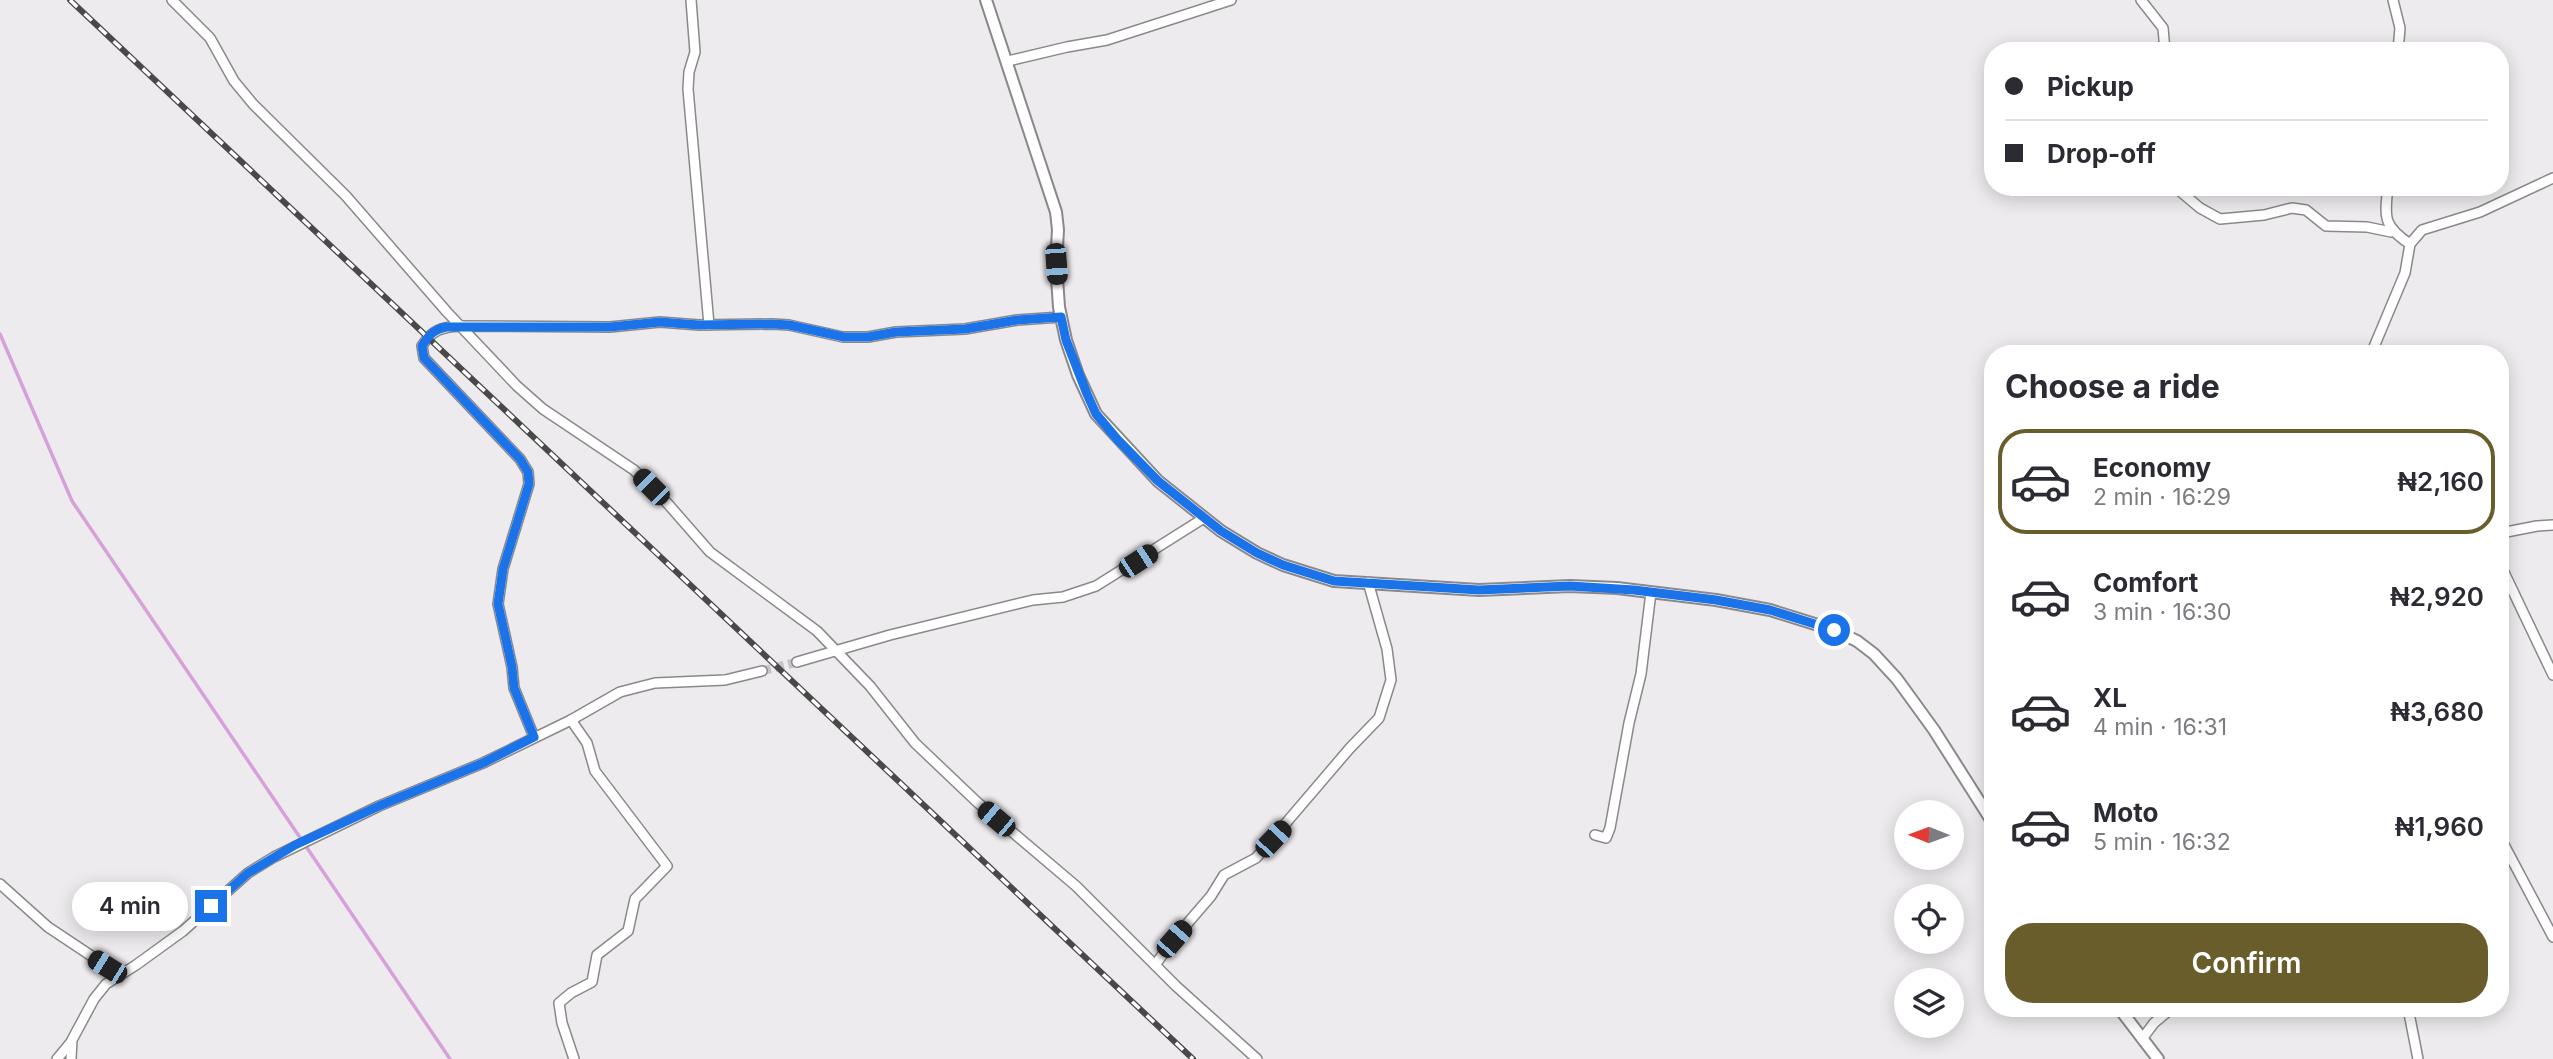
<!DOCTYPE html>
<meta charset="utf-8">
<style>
:root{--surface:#fff;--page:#f7f7f7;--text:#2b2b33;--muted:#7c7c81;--line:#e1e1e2;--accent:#695e2b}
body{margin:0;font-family:Inter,sans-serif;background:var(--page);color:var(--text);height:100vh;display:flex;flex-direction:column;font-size:26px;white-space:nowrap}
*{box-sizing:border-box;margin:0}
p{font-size:23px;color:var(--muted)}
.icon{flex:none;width:38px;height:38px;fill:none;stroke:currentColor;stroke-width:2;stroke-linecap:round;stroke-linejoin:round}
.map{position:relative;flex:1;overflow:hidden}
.panel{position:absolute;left:1984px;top:345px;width:525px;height:672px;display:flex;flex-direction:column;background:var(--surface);border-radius:28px;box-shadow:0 4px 18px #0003}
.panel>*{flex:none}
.guide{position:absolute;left:1984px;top:42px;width:525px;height:154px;border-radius:28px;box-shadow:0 4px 18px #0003;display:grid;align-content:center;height:154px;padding:0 21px;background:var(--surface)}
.needle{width:46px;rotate:271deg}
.fabs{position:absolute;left:1894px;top:800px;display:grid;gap:14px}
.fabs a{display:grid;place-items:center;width:70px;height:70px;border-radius:50%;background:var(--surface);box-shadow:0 4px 18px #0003;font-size:35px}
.end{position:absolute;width:32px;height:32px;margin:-16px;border:9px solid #1a73e8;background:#fff;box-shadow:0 0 0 4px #fff}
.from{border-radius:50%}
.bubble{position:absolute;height:49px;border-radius:24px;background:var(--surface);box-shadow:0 4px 18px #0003;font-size:23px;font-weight:600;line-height:49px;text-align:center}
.car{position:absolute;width:21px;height:42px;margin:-21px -10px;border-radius:9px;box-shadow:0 0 5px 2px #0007;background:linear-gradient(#222 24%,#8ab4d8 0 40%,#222 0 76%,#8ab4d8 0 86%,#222 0)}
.guide b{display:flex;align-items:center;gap:24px;height:66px;font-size:26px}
.guide b+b{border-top:2px solid var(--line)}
.guide i{width:18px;height:18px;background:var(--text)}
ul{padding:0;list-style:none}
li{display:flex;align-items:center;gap:21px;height:105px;margin:0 14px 10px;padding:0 7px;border:4px solid transparent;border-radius:28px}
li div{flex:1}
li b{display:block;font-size:26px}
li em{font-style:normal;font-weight:600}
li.on{border-color:var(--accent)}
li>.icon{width:63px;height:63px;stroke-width:1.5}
h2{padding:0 21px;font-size:32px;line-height:84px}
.button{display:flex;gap:14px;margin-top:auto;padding:14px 21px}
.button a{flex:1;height:80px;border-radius:28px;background:var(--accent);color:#fff;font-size:28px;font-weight:600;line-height:80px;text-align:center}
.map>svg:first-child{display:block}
</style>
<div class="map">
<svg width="2553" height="1059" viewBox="0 0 2553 1059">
<rect width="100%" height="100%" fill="#eeebee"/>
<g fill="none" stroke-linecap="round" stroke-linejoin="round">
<path stroke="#d6a1da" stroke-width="3.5" d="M0 334 72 501 450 1059"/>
<path stroke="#c5c3c5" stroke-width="9" stroke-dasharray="9 4.5" stroke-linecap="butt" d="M762 671 797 662"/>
<g stroke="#8b888b" stroke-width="12">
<g id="minor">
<path d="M172 0 210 38 234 81 253 104 346 196 447 312 517 386 543 409 634 470 668 504 710 552 817 631 870 686 915 743 977 802 1076 886 1176 986 1257 1059"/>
<path d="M691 0 695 52 689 72 688 89 709 325"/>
<path d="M2141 0 2163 28 2165 51"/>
<path d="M2393 0 2400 28 2398 51"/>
<path d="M1008 61 1067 47 1107 40 1231 0"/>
<path d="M2175 187 2200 208 2220 219 2264 215 2292 208 2306 210 2326 226 2367 227 2391 232"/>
<path d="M2388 187C2384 218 2384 227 2410 244"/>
<path d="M2371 354 2405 273 2410 244 2422 230 2480 212 2553 178"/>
<path d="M2501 533 2537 526 2553 525"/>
<path d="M2501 566 2553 675"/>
<path d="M797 662 890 635 1033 600 1063 597 1096 586 1204 518"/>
<path d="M571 720 587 743 595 771 667 866 635 899 628 931 597 955 592 982 571 993 559 1003 562 1023 574 1059"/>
<path d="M534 737 514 688 512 667 498 604 503 569 529 484 528 472 520 459 424 358 422 346C432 330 441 327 461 326L610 327 660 322 699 325 772 324 789 325 843 337H868L896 332 965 329 1017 320 1061 317"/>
<path d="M1595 835 1606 838 1610 828 1629 723 1641 674 1651 592"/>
<path d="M2501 839 2553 937"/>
<path d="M0 884 48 927 120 975"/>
<path d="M1155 965 1174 939 1211 896 1224 875 1256 858 1350 748 1379 718 1391 680 1387 649 1368 582"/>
<path d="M2408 1008 2418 1059"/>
<path d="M2142 1039 2154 1023 2172 1008"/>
<path d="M57 1059 71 1042"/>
<path d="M71 1059 72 1040 94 999 106 984 136 965 183 931 248 873 274 857 379 806 483 763 571 720 620 692 655 683 725 680 762 671"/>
</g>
</g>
<g stroke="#8b888b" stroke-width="14">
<g id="tertiary">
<path d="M986 0 1056 212 1058 230 1056 264 1059 307 1066 340 1078 375 1096 414 1158 481 1221 531 1257 553 1283 565 1334 581 1479 590 1570 586 1617 588 1716 600 1770 610 1834 630 1857 641 1874 654 1897 679 1934 730 1993 823"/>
<path d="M2119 1008 2158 1059"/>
</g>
</g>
<use href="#minor" stroke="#fff" stroke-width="9"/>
<use href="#tertiary" stroke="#fff" stroke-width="10"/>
<g stroke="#4a494a" stroke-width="6">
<path id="rail" d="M70 0 1193 1059"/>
</g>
<use href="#rail" stroke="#fff" stroke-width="3.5" stroke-dasharray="10" stroke-linecap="butt"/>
</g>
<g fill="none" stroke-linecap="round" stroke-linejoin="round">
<path stroke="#1a73e8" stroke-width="9" d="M211 906 248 873 295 845 379 806 483 763 534 737 514 688 512 667 498 604 503 569 529 484 528 472 520 459 424 358 422 346C429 335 433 330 446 327H610L660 322 699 325 772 324 789 325 844 337H868L896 332 965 329 1017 320 1061 317 1066 340 1087 394 1096 414 1117 439 1158 481 1221 531 1257 553 1283 565 1334 581 1479 590 1570 586 1634 590 1716 600 1770 610 1834 630"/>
</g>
</svg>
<div class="fabs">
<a><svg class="needle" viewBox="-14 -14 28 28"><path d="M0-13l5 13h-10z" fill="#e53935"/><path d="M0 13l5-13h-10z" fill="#7c7c81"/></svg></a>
<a><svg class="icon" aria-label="locate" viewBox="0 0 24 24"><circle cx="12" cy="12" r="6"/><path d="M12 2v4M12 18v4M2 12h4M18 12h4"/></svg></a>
<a><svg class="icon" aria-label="layers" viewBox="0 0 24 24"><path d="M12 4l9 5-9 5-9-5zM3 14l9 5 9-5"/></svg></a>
</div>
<i class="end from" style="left:1834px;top:630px"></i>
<i class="end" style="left:211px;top:906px"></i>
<div class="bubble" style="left:72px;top:882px;width:116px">4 min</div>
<i class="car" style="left:1056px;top:264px;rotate:176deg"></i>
<i class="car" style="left:651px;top:487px;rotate:315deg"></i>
<i class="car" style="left:1138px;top:561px;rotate:57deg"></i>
<i class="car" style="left:996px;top:819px;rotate:310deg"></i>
<i class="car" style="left:1273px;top:839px;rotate:43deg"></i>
<i class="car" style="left:1174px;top:939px;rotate:41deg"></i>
<i class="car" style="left:107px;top:967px;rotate:302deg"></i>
<div class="guide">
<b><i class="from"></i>Pickup</b>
<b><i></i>Drop-off</b>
</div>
<section class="panel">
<h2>Choose a ride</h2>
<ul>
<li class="on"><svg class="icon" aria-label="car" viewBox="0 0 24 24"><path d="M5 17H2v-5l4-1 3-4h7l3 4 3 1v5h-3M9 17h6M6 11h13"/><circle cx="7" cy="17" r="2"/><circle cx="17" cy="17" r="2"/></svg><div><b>Economy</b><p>2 min · 16:29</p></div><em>₦2,160</em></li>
<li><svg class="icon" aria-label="car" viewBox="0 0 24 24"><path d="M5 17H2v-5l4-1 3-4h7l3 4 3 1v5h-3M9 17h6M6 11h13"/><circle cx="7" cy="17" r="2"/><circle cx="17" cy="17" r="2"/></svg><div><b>Comfort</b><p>3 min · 16:30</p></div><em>₦2,920</em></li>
<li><svg class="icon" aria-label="car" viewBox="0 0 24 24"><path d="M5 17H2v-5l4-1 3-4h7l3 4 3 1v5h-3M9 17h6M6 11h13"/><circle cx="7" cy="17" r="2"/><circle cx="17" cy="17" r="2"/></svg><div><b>XL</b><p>4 min · 16:31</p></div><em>₦3,680</em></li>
<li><svg class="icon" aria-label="car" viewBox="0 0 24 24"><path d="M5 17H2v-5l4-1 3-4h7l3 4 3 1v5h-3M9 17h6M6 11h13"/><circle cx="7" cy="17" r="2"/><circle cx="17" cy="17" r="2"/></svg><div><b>Moto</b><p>5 min · 16:32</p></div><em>₦1,960</em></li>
</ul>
<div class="button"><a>Confirm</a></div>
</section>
</div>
